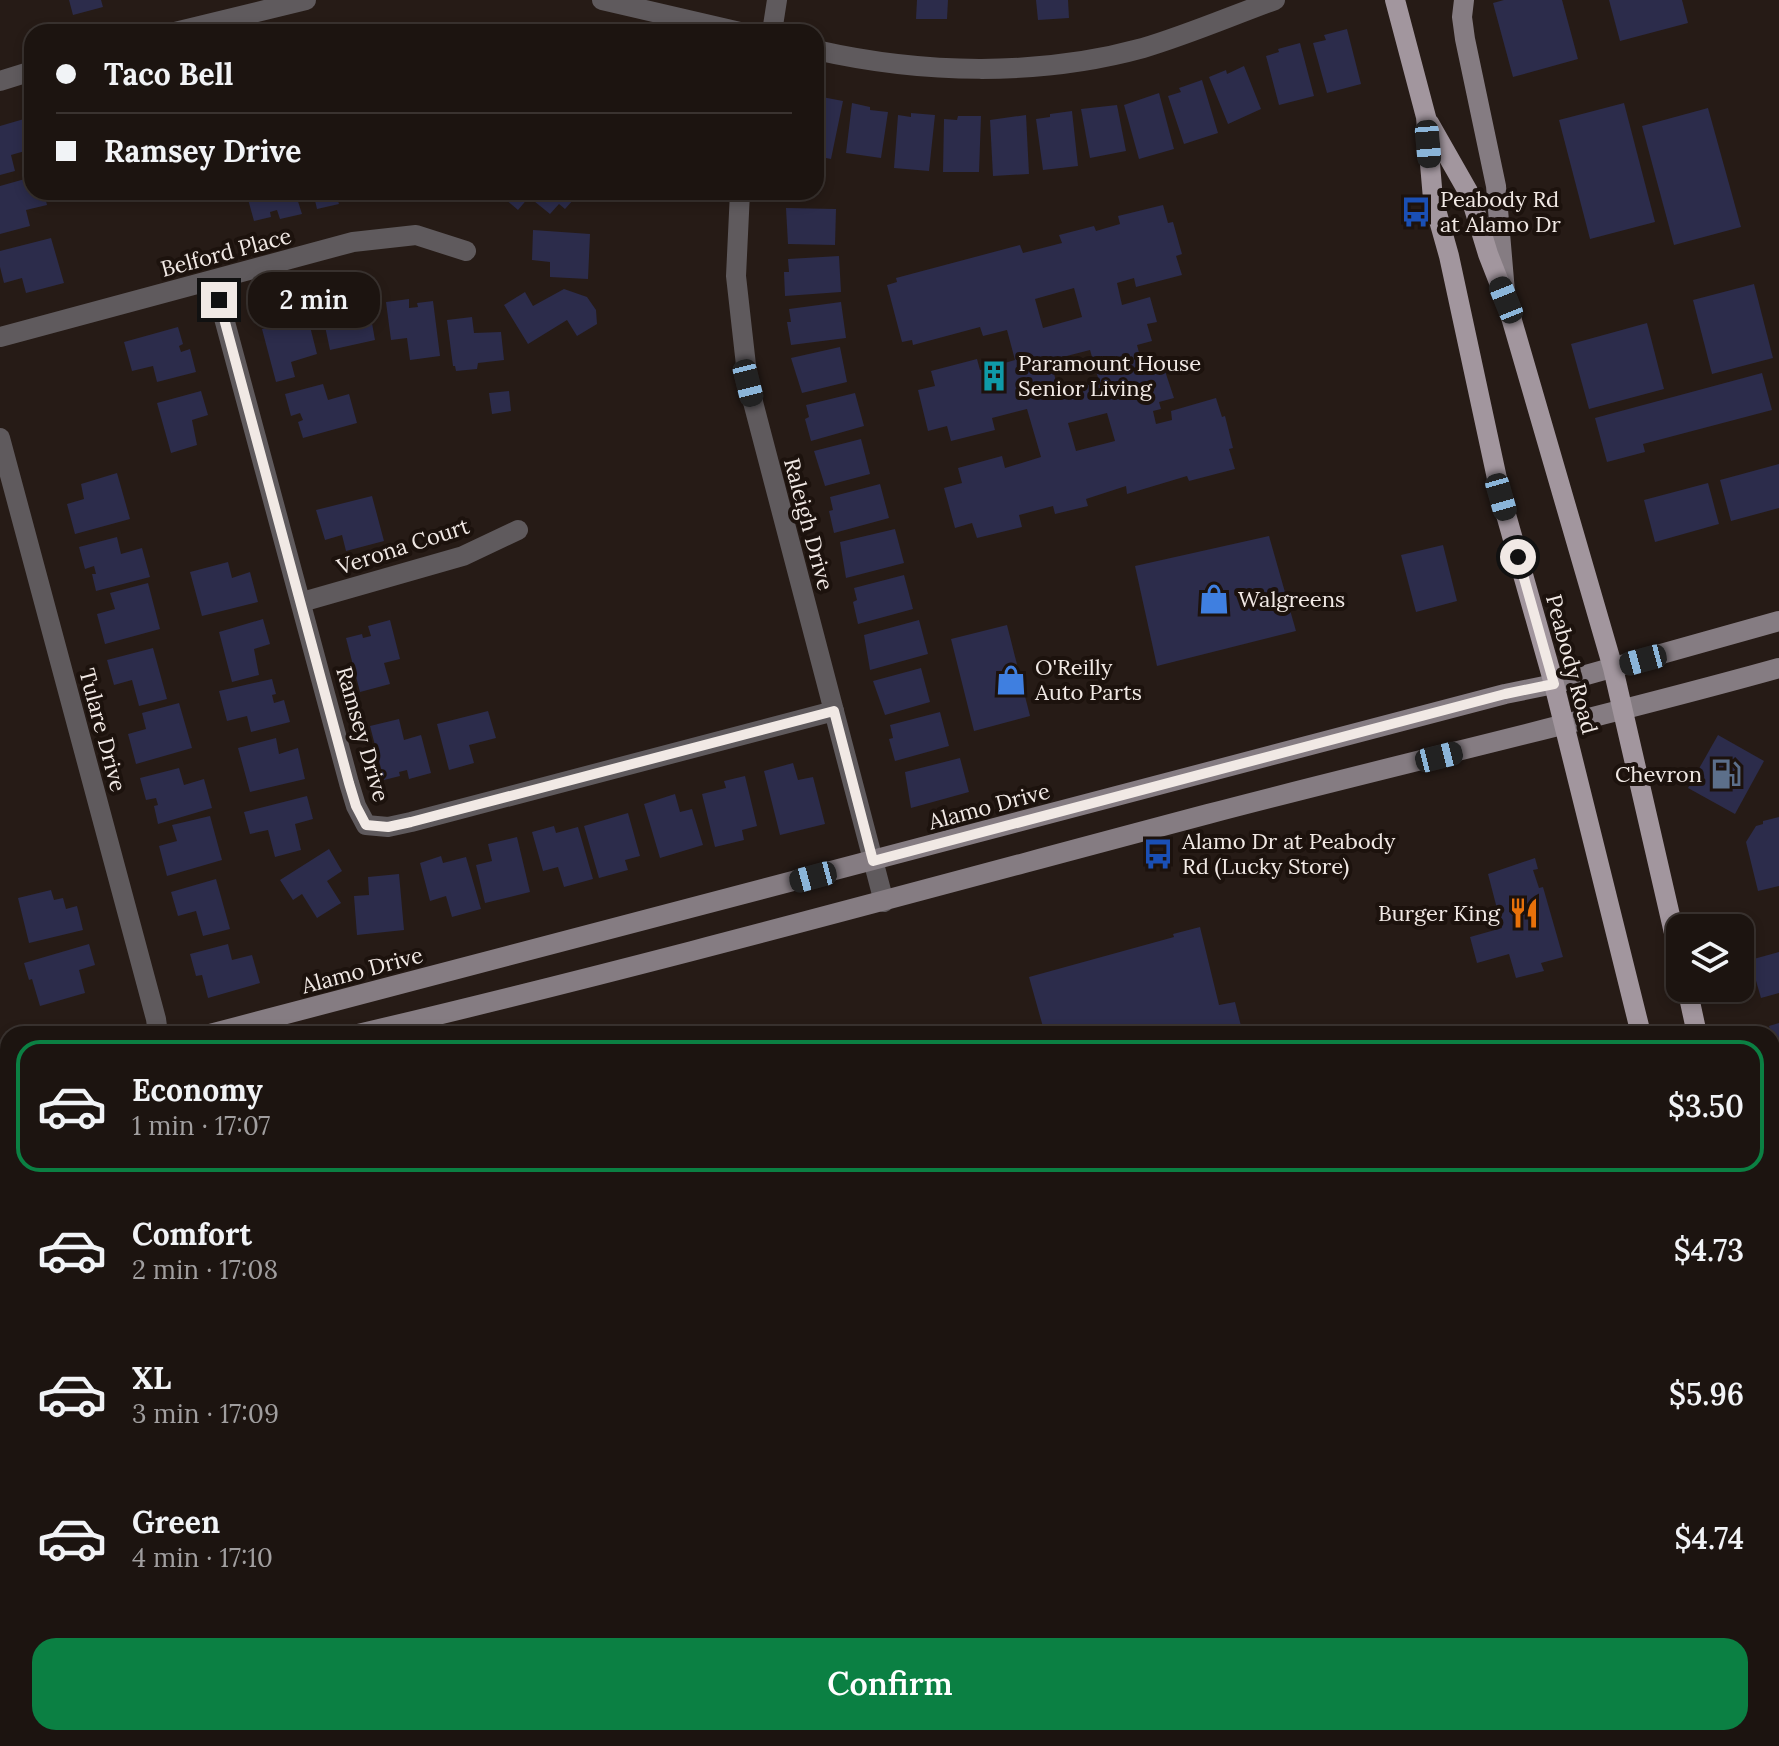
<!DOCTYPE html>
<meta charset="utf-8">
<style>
:root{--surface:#1c1410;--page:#29211e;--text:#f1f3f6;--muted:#a09e9f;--line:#3a3330;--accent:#0b8043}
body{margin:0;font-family:Lora,serif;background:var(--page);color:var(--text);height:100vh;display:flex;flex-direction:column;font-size:30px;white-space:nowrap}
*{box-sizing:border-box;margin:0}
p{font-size:26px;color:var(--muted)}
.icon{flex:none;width:44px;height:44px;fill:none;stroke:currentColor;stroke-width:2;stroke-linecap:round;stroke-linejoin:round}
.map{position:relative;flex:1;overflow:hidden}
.drawer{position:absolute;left:0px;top:1026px;width:1780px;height:720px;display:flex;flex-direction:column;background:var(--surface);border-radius:24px 24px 0 0;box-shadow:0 4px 12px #0003,0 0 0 2px var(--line)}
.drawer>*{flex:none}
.hud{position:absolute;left:24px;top:24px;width:800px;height:176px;border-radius:24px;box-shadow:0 4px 12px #0003,0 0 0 2px var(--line);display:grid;align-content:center;height:176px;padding:0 32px;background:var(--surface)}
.fabs{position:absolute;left:1666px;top:914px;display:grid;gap:16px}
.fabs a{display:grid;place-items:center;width:88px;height:88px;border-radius:16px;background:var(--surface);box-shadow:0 4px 12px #0003,0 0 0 2px var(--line);font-size:40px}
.end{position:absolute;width:36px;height:36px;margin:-18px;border:10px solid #f1e9e5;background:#111;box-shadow:0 0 0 4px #111}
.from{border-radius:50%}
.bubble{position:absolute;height:56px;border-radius:24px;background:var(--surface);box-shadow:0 4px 12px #0003,0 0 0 2px var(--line);font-size:26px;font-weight:600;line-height:56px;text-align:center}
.car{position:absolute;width:24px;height:48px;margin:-24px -12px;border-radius:10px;box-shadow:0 0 6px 2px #0007;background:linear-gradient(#222 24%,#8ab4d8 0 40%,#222 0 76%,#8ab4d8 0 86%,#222 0)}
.hud b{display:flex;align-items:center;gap:28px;height:76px;font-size:30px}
.hud b+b{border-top:2px solid var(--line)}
.hud i{width:20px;height:20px;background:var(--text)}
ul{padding:14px 0 0;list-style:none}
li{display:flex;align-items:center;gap:24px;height:132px;margin:0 16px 12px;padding:0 16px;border:4px solid transparent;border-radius:24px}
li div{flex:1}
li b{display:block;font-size:30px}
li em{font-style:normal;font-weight:600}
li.on{border-color:var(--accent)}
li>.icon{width:72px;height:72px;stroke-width:1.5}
.action{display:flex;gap:16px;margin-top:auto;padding:16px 32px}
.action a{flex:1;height:92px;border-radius:24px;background:var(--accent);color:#fff;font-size:32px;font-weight:600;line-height:92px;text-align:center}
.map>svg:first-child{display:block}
</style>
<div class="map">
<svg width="1779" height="1746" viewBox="0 0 1779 1746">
<rect width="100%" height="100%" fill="#261b16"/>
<g fill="#2c2c4b" fill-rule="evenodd">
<path d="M69 0H101L103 7 73 15Z"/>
<path d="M917 0H948L947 19H916Z"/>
<path d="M1036 0H1068L1069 18 1038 20Z"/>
<path d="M1504 0H1562L1578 59 1513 77 1493 3Z"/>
<path d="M1609 0H1682L1688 23 1620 41Z"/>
<path d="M1347 29 1361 84 1327 93 1313 43 1326 40 1324 35Z"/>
<path d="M1300 43 1314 96 1279 105 1266 56 1279 52 1278 49Z"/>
<path d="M1244 66 1261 109 1228 124 1209 77 1226 70 1227 74Z"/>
<path d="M1202 80 1218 133 1184 144 1168 96 1181 92 1179 88Z"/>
<path d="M1159 93 1174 149 1139 159 1124 105Z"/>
<path d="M822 97 843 101 831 159 816 156V98L821 99Z"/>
<path d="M852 103 870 107V110L888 112 881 158 846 153Z"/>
<path d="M1624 103 1655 222 1590 239 1559 120Z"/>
<path d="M1117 105 1126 151 1090 158 1081 109Z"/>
<path d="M1708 108 1741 227 1674 245 1642 126Z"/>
<path d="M1072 111 1078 166 1043 170 1036 119 1050 117V114Z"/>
<path d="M911 113 935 115 929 171 894 168 898 115 911 117Z"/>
<path d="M1026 115 1029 174 993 176 990 120Z"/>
<path d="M958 116H981L979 172H943L944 119 957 120Z"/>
<path d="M24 119 32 149 11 155 15 171 0 175V126Z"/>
<path d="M32 177V192H44L47 205 26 210 30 226 0 234V186Z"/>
<path d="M246 192H295L302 214 280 219 277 210 270 212 271 217 254 221Z"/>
<path d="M313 192H361L362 193 346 197 345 193 336 195 339 204 317 209Z"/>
<path d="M390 192H422V197L390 198Z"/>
<path d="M497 192H569L574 199 565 209 559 204 550 214 529 197 518 210Z"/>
<path d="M1163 205 1168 223 1173 222 1182 254 1176 256 1182 275 1136 287 1134 278 1117 283 1122 305 1150 297 1157 322 1147 324 1152 341 1137 345 1143 368 1162 362 1174 398 1159 402 1161 409 1153 411 1156 424 1172 420 1171 411 1216 398 1222 417 1225 416 1233 448 1229 449 1235 469 1189 481 1187 476 1127 494 1126 486 1086 499 1088 506 1055 514 1053 506 1019 515 1022 527 977 538 972 523 955 528 944 488 962 483 958 468 1002 456 1005 468 1041 457 1027 409 992 418 995 430 951 441 947 426 928 431 918 390 935 386 931 371 977 359 980 370 1015 360 1007 330 983 336 980 327 913 345 912 340 902 342 887 285 897 282 896 278 1020 245 1023 253 1062 243 1059 235 1094 226 1096 231 1120 224 1118 216ZM1074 288 1082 317 1043 328 1035 299ZM1090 350 1099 381 1058 391 1051 360ZM1107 413 1115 441 1076 451 1068 423Z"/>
<path d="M786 208 836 209 835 245 788 244Z"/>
<path d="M533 230 590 234 588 279 550 277V262L532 260Z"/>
<path d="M51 238 64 283 26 293 22 278 4 283 0 267V251Z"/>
<path d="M839 256 841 292 785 296 784 272H789L788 259Z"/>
<path d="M365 284 375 340 330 350 322 312 338 309 334 290Z"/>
<path d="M1754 284 1773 358 1712 374 1693 300Z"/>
<path d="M564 289 587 297 596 310 597 324 577 336 567 320 528 344 504 305 525 292 533 306Z"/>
<path d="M303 299 317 354 291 362 295 377 276 382 262 329 278 325 273 307Z"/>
<path d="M409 299V308L418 307 417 303 433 301 440 356 410 360 407 338 391 340 386 302Z"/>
<path d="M841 302 846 338 791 345 787 322H791L789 309Z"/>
<path d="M472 317 474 333 501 332 504 360 478 363 477 369 456 371 455 366H453L447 320Z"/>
<path d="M1647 323 1664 389 1589 409 1571 344Z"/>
<path d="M178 327 183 344 179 346 181 352 190 349 196 372 157 382 153 366 132 371 124 342Z"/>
<path d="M840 347 847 382 802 393 791 358Z"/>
<path d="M1762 373 1772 410 1643 444 1645 452 1607 462 1595 418Z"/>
<path d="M323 384 328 400 349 394 357 423 303 438 298 422 303 420 300 413 291 416 285 394Z"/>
<path d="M201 391 208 415 192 420 197 445 171 453 157 403Z"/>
<path d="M509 391 511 411 492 414 489 393Z"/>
<path d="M855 393 864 426 811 441 805 419 809 417 806 405Z"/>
<path d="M861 439 870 474 825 486 814 451Z"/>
<path d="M1779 464V508L1731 521 1720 480Z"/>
<path d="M117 473 130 519 75 534 67 504 84 499 81 484Z"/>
<path d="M1708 483 1719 524 1655 542 1644 500Z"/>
<path d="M880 484 889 518 834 533 829 511 833 510 830 497Z"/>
<path d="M372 496 384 541 346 551 342 535 325 540 316 510Z"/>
<path d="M895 529 904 563 846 578 840 542Z"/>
<path d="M1269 536 1296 631 1157 666 1135 566Z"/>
<path d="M117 537 121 554 142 548 150 577 96 591 92 574H96L94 566 85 569 79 547Z"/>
<path d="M1443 545 1457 601 1416 612 1401 555Z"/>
<path d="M228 562 232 578 250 572 258 602 202 616 190 572Z"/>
<path d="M904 575 913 609 858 624 853 602 857 600 854 588Z"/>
<path d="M148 583 160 629 105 644 97 614 115 609 110 593Z"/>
<path d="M263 619 270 644 254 649 259 675 232 682 219 632Z"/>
<path d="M390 620 400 659 384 663 390 684 360 692 346 638 362 634 363 638 371 636 368 626Z"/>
<path d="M919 620 928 654 870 670 864 635Z"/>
<path d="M1007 625 1030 716 974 731 951 639Z"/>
<path d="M153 648 167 699 139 706 132 680 114 685 107 660Z"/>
<path d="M921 668 930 702 885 715 873 681Z"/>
<path d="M272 679 276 694 272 695 274 703 284 700 290 722 251 732 247 716 227 721 219 691Z"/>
<path d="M179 703 192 748 136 764 128 734 146 729 142 713Z"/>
<path d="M488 711 496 738 469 745 474 763 449 770 437 724Z"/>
<path d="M940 712 949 746 895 761 889 739 893 738 890 725Z"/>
<path d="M399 719 404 740 421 735 431 773 409 779 407 770 399 772 400 776 384 780 370 726Z"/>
<path d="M1718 735 1764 761 1735 814 1688 788Z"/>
<path d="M276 738 279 754 298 748 305 779 250 792 238 748Z"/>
<path d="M960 758 969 792 911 808 905 772Z"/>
<path d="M793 763 798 780 813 777 825 824 780 835 764 771Z"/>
<path d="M179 768 184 785 204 779 212 808 158 824 154 806 158 805 156 798 146 800 140 778Z"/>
<path d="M745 776 757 826 742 830 744 840 715 847 702 794 726 788 724 781Z"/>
<path d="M675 794 680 812 692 809 703 845 660 858 644 804Z"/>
<path d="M307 796 313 819 295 824 301 850 275 857 268 830 250 834 244 812Z"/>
<path d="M628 813 640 856 625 860 628 870 599 878 584 826Z"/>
<path d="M210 816 222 860 167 876 159 846 177 841 172 825Z"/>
<path d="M1779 817V886L1758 891 1746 842 1756 826 1763 824V821Z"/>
<path d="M554 826 556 833 578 827 593 879 564 887 558 867 543 871 532 832Z"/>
<path d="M517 837 530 892 485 903 476 865 492 861 488 844Z"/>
<path d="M329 849 342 871 327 881 341 903 317 918 302 894 293 900 280 880Z"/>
<path d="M441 856 443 863 466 857 481 909 452 917 446 896 430 901 420 863Z"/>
<path d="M1535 858 1538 869 1533 870 1539 888 1543 887 1563 957 1541 963 1544 971 1516 978 1509 954 1477 963 1470 937 1502 928 1488 874Z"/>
<path d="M399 874 404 930 357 935 354 896 369 895 368 877Z"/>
<path d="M216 879 230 929 203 936 196 911 178 916 171 892Z"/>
<path d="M51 890 54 900 63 898 66 909 77 906 83 930 29 943 18 898Z"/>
<path d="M1200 927 1219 1005 1235 1002 1243 1034H1045L1029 977 1174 937 1173 934Z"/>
<path d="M89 944 95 965 79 970 85 993 40 1006 32 979 29 980 24 963Z"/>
<path d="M228 944 232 960 252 955 260 983 208 998 202 975 196 976 190 954Z"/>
<path d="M1779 952V993L1761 998 1750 960Z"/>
<path d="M1779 1023V1057H1778L1769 1026Z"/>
<path d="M94 1738H173V1741L154 1746H96Z"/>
<path d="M189 1738H239L241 1746H191Z"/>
<path d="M441 1738H485V1742L502 1740 503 1746H442Z"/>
<path d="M761 1738H786L789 1746H746L745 1742Z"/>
<path d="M810 1738H856L857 1741 835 1746H812Z"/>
<path d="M867 1738H908V1746H868Z"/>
<path d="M930 1738H972V1741H950V1746H930Z"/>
<rect x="1002" y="1738" width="23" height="8"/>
<path d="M1119 1738H1139L1140 1746H1119Z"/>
<path d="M1160 1738H1204L1205 1743 1160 1746Z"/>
<path d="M1235 1738H1257L1258 1746H1236Z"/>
<rect x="1275" y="1738" width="21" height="8"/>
<path d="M1348 1738H1373L1374 1745 1349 1746Z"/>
</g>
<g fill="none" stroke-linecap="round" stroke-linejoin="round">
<g stroke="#5f5a5d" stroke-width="20">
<path d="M602 0 740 32"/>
<path d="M175 32 306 0"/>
<path d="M772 32 777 0"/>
<path d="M816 50C922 74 1037 77 1143 48 1187 35 1231 16 1275 0"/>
<path d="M0 81 32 71"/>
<path d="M740 192 736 276 748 383 884 902"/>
<path d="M214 281 349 783 356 806 366 825 388 827 411 822 834 711"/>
<path d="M0 337 353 242 416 235 466 251"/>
<path d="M302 602 463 556 518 530"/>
<path d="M1772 1716H1779"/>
<path d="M541 1738 542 1746"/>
<path d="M1563 1746 1583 1738"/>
</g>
<g stroke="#5f5a5d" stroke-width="20">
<path d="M0 438 156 1019 158 1034"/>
<path d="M290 1738 291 1746"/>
</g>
<g stroke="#857c82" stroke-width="20">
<path d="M1464 0 1462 17 1465 39 1496 186 1505 292"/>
<path d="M210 1034 1505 694 1554 684 1779 621"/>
<path d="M358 1034C643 967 925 889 1208 814 1398 764 1589 721 1779 668"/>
<path d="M0 1105 8 1103"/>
</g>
<g stroke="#a2969e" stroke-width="20">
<path d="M1395 0 1426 117 1433 199 1449 256 1501 497 1554 684 1641 1034"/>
<path d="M1429 123 1470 195 1488 254 1506 300 1613 668 1680 959"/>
<path d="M1687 988 1697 1034"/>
<path d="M1772 1547 1779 1683"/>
<path d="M1743 1738 1744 1746"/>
</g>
</g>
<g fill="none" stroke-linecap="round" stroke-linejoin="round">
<path stroke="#f1e9e5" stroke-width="10" d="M219 300 349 783 356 806 366 825 388 827 411 822 834 711 873 861 1505 694 1554 684 1518 557"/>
</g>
<defs>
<g id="bus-bare" transform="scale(2.4)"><path d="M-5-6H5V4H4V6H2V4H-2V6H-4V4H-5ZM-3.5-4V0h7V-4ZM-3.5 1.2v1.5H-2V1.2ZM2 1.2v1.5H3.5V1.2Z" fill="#1a4fb4" stroke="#1c120d" stroke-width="2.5" paint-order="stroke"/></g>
<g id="building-bare" transform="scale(2.4)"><path d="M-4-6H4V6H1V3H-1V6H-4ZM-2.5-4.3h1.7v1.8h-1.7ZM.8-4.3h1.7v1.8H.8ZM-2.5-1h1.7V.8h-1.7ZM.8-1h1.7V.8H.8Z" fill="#0f9aa8" stroke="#1c120d" stroke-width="2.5" paint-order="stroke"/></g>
<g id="shop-bare" transform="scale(2.4)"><path d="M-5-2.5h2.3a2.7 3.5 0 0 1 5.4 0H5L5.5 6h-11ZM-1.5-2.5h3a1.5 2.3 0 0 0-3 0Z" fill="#3f7fe0" stroke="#1c120d" stroke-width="2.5" paint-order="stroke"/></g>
<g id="fuel-bare" transform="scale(2.4)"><path d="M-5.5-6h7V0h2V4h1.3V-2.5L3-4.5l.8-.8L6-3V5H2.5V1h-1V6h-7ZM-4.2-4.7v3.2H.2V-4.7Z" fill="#5c6f8a" stroke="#1c120d" stroke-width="2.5" paint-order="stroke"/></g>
<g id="restaurant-bare" transform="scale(2.4)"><path d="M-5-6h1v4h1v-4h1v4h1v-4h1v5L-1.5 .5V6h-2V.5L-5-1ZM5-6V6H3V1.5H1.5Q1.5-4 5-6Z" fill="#e8710a" stroke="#1c120d" stroke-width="2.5" paint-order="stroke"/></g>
</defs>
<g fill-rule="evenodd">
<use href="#bus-bare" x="1416" y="212"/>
<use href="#building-bare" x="994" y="376"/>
<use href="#shop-bare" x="1214" y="599"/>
<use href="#shop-bare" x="1011" y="680"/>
<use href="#fuel-bare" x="1726" y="774"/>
<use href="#bus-bare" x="1158" y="854"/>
<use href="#restaurant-bare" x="1524" y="913"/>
</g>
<g text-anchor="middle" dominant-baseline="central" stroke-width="8" stroke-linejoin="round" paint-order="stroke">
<g font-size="22" fill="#f1e9e5" stroke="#1c120d" text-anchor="start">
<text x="1440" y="199">Peabody Rd<tspan x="1440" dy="25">at Alamo Dr</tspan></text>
<text x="1018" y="363">Paramount House<tspan x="1018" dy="25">Senior Living</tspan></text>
<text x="1238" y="599">Walgreens</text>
<text x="1035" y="667">O'Reilly<tspan x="1035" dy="25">Auto Parts</tspan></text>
<text x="1702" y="774" text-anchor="end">Chevron</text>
<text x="1182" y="841">Alamo Dr at Peabody<tspan x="1182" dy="25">Rd (Lucky Store)</tspan></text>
<text x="1500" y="913" text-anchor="end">Burger King</text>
</g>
<g font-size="22" fill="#f1e9e5" stroke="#1c120d">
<text transform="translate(226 252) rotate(-15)">Belford Place</text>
<text transform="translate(809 524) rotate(75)">Raleigh Drive</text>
<text transform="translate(403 546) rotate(-18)">Verona Court</text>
<text transform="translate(1572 664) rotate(75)">Peabody Road</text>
<text transform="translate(103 730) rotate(75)">Tulare Drive</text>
<text transform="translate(363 734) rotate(74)">Ramsey Drive</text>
<text transform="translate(989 806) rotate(-15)">Alamo Drive</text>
<text transform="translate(362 970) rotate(-15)">Alamo Drive</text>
</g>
</g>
</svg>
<div class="fabs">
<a><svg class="icon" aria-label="layers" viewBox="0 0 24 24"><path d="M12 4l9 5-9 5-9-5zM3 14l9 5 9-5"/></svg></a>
</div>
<i class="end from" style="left:1518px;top:557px"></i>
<i class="end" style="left:219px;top:300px"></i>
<div class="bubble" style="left:248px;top:272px;width:132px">2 min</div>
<i class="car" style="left:1428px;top:144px;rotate:175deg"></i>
<i class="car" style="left:1506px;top:300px;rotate:338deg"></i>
<i class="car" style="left:748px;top:383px;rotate:166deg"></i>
<i class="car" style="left:1501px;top:497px;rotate:164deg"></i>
<i class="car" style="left:1643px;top:660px;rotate:255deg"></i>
<i class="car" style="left:1439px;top:757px;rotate:76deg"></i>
<i class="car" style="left:813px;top:877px;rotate:255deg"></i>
<div class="hud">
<b><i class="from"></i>Taco Bell</b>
<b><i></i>Ramsey Drive</b>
</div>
<section class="drawer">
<ul>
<li class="on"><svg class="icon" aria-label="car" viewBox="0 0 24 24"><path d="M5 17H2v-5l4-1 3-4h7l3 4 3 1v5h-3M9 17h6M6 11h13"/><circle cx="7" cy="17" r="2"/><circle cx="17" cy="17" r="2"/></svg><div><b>Economy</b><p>1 min · 17:07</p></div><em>$3.50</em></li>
<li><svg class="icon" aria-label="car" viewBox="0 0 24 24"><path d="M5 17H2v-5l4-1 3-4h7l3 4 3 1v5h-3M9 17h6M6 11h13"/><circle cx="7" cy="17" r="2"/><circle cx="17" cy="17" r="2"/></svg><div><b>Comfort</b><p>2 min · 17:08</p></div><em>$4.73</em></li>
<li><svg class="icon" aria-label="car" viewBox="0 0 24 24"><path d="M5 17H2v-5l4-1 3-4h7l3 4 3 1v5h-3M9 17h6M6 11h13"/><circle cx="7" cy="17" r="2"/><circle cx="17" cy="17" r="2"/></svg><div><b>XL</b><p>3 min · 17:09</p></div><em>$5.96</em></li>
<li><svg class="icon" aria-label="car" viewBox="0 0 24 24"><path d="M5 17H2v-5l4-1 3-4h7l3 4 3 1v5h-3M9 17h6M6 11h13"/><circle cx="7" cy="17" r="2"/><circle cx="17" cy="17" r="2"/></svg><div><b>Green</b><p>4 min · 17:10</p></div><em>$4.74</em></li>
</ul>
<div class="action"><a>Confirm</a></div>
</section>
</div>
